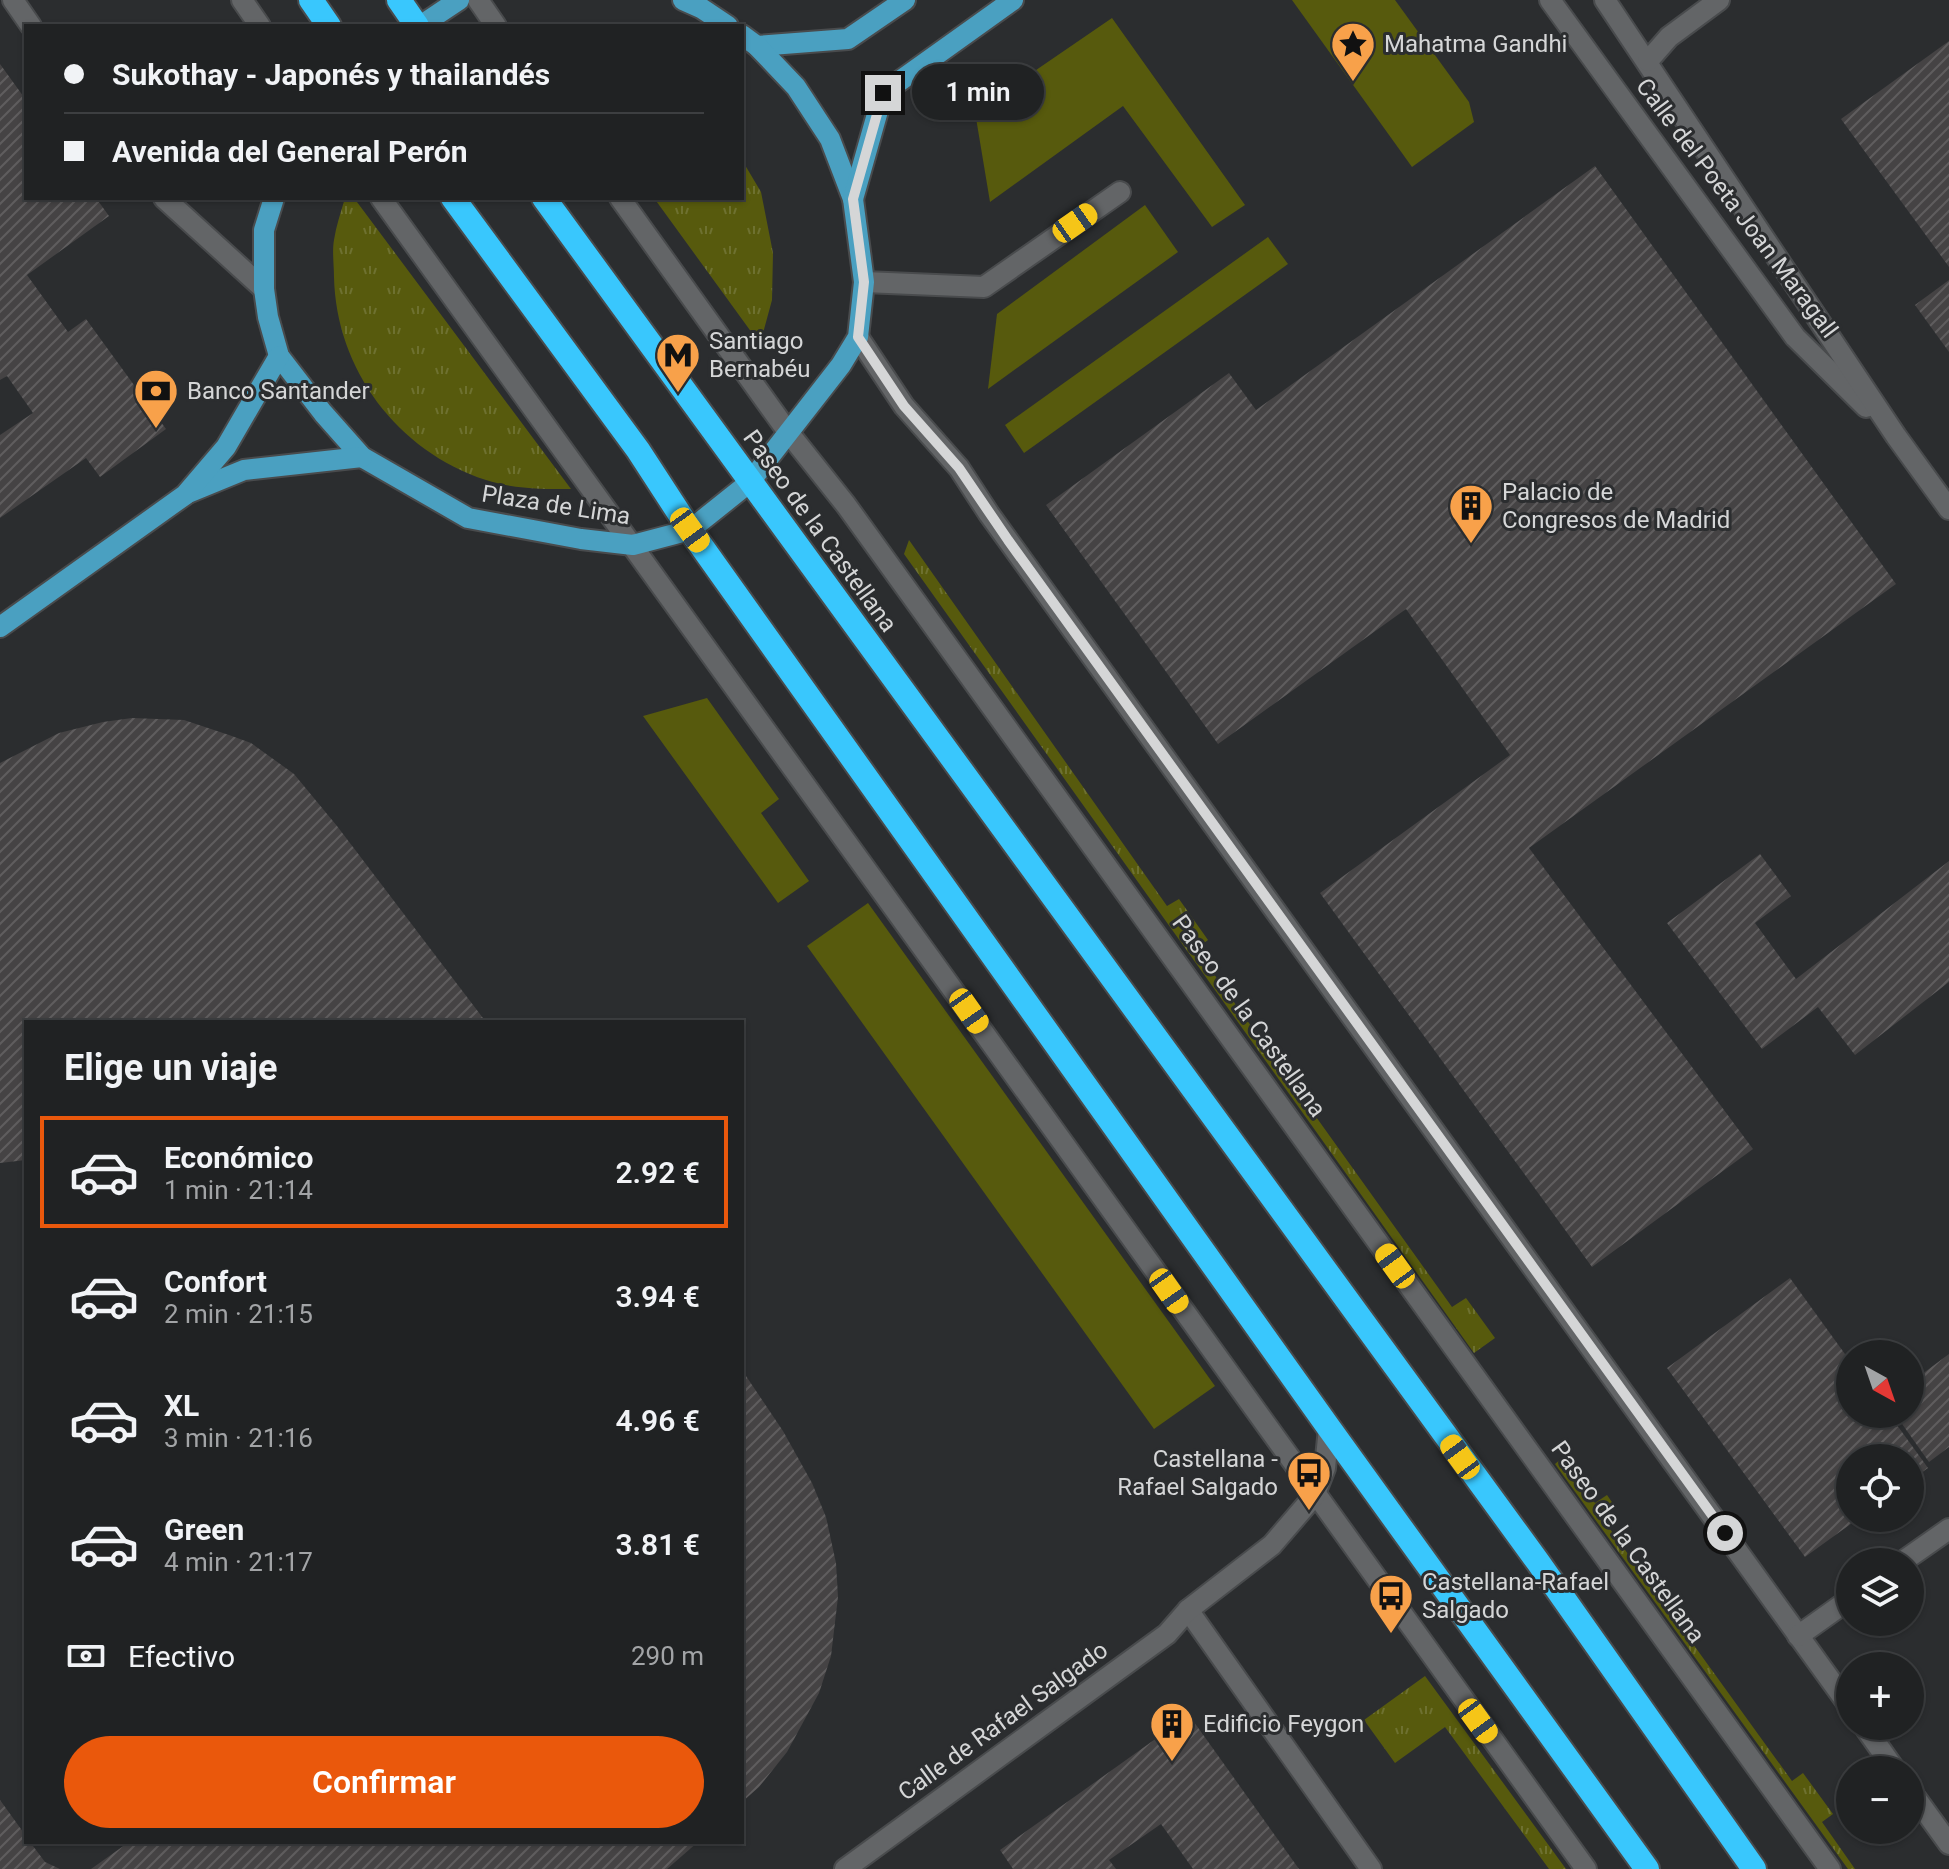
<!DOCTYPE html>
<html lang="es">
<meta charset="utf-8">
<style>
:root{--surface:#202223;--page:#2d2f30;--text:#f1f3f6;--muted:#a2a4a6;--line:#3d3f41;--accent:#ea580c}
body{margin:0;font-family:Roboto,sans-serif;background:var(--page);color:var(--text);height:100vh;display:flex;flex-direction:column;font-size:30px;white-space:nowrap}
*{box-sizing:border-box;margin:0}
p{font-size:26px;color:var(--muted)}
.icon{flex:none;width:44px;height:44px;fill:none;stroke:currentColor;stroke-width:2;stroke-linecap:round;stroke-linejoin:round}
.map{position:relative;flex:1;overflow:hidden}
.side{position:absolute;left:24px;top:1020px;width:720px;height:824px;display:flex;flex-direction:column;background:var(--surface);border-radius:0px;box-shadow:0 2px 6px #0004,0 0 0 2px var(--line)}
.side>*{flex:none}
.guide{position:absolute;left:24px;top:24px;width:720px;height:176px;border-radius:0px;box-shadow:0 2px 6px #0004,0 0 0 2px var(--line);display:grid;align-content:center;height:176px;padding:0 40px;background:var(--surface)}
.needle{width:52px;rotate:140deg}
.controls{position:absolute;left:1836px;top:1340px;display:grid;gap:16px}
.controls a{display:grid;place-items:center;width:88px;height:88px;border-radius:50%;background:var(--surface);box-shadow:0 2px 6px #0004,0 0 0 2px var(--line);font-size:40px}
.end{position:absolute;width:36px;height:36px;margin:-18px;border:10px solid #d5d6d7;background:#111;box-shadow:0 0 0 4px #111}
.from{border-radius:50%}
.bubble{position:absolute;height:56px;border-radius:28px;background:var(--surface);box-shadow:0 2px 6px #0004,0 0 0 2px var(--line);font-size:26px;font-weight:600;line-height:56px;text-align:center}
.car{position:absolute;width:24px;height:48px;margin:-24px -12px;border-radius:10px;box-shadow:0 0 6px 2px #0007;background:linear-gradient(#f5c518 24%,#345 0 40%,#f5c518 0 76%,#345 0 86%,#f5c518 0)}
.guide b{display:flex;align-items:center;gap:28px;height:76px;font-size:30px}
.guide b+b{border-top:2px solid var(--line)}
.guide i{width:20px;height:20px;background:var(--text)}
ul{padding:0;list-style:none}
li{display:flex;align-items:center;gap:24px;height:112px;margin:0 16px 12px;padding:0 24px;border:4px solid transparent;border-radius:0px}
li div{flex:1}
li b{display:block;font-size:30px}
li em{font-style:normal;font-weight:600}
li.current{border-color:var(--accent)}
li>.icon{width:72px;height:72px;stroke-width:1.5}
h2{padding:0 40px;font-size:36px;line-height:96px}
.pay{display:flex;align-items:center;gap:20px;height:88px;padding:0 40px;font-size:30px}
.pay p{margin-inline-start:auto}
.button{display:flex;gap:16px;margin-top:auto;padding:16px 40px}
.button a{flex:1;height:92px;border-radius:48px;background:var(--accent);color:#fff;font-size:32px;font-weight:600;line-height:92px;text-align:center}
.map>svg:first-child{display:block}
</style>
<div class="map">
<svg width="1949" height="1869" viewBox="0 0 1949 1869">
<defs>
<pattern id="grass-tufts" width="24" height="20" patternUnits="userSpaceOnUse" patternTransform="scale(2)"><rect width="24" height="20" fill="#575a0d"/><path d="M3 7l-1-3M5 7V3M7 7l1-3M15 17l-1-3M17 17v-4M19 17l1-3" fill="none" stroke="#6e7130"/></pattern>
<pattern id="building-hatch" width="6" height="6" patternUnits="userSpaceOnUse" patternTransform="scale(2)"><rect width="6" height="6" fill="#454344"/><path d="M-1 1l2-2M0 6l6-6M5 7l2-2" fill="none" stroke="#5f5d5e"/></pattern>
</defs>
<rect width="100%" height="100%" fill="#2b2d2f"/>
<g fill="url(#grass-tufts)">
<path d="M742 160 761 192 773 253 772 300 760 344 654 198H742Z"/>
<path d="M345 198H354L571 489C543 489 513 489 486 480 397 451 336 369 334 277 334 265 332 251 334 240 336 226 341 212 345 198Z"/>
<path d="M909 540 1167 906 1179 899 1208 940 1196 949 1452 1307 1466 1298 1495 1338 1474 1353 904 554Z"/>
<path d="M1562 1458 1595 1503 1607 1495 1616 1508 1602 1518 1792 1781 1803 1773 1833 1814 1822 1822 1855 1869H1848L1555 1464Z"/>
<path d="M1425 1676 1566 1869H1549L1445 1727 1395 1763 1364 1720Z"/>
</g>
<g fill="#575a0d">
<path d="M1292 0H1395L1469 102 1474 122 1412 167Z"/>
<path d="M1112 18 1245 205 1212 227 1123 106 990 202 975 112Z"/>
<path d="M1145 205 1178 252 988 389 997 314Z"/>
<path d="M1268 237 1288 264 1024 453 1005 425Z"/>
<path d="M707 698 779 799 761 813 809 881 778 903 643 716Z"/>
<path d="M868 903 1215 1386 1154 1429 807 946Z"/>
</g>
<g fill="url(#building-hatch)">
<path d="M1949 41V267L1841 119Z"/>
<path d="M0 64 26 100V198H96L109 216 27 275 68 332 86 319 166 429 100 477 86 458 0 518V435L33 413 7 376 0 380Z"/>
<path d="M1595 166 1896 584 1529 848 1753 1149 1592 1267 1320 893 1510 755 1406 609 1218 744 1046 505 1229 373 1256 410Z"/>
<path d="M1949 280V352L1915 305Z"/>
<path d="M132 718 184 720 229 735 251 743 294 774 337 826 486 1022H26V1160L0 1163V763L59 733 103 722Z"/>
<path d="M1760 854 1791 896 1755 923 1796 979 1949 861V982L1855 1055 1818 1007 1762 1049 1667 923Z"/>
<path d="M1790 1278 1850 1361V1414H1889L1928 1468 1910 1481V1458H1850V1518H1859L1805 1557 1667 1368Z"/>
<path d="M1949 1354V1447L1929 1462 1895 1414H1910V1383Z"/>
<path d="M742 1370 783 1431 812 1483 826 1517 836 1563 838 1597 831 1656 819 1693 787 1752 759 1787 742 1802Z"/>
<path d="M1189 1715 1299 1869H1193L1161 1824 1109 1860 1116 1869H1013L1000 1850Z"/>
<path d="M0 1800 26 1836V1842H30L45 1862 60 1869H0Z"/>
<path d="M129 1842H698L667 1869H91Z"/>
</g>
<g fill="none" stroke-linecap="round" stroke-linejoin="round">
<g stroke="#494b4d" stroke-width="24">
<g id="minor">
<path d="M13 0 31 26"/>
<path d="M242 0 260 26"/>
<path d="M478 0 496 26"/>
<path d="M1550 0 1795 337 1866 407"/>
<path d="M1605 0 1896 436 1949 509"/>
<path d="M1648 61 1669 37 1719 0"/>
<path d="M164 198 264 289"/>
<path d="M381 198C786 753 1182 1313 1586 1869"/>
<path d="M620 198 788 432 846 505 1830 1869"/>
<path d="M864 282 984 287 1120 192"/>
<path d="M858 337 904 406 959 468 989 514 1850 1707"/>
<path d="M1902 1562 1949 1529"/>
<path d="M1188 1610 1371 1869"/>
<path d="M1798 1636 1850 1599"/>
<path d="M1864 1726 1895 1770"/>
<path d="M1910 1790 1949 1844"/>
<path d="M845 1869 1167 1634 1188 1610 1272 1545 1314 1496 1325 1468 1329 1428"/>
</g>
</g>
<g stroke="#494b4d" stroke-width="24">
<g id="major">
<path d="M683 0 701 8 728 26"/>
<path d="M420 26 459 0"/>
<path d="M757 46 848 39 905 0"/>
<path d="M274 198 264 230V289L268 317 279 356 323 413 362 457 468 518 581 539 633 545 690 530 750 482 841 365 858 337 864 282 853 199 830 139 796 87 757 46 742 35"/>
<path d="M853 199 883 93 1013 0"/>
<path d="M188 493 244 470 362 457"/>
<path d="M0 627 185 495 226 447 279 356"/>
</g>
</g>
<g stroke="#494b4d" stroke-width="28">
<g id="highway">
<path d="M311 0 329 26"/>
<path d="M399 0 417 26"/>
<path d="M453 198 638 450 690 530 1329 1428 1647 1869"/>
<path d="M544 198 1538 1562 1754 1869"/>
</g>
</g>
<use href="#minor" stroke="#636567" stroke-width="20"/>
<use href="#major" stroke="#4aa0c1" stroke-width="20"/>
<use href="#highway" stroke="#39c7fd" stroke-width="24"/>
</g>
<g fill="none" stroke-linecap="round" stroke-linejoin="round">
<path stroke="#d5d6d7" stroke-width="10" d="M883 93 853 199 864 282 858 337 904 406 959 468 1008 540 1725 1533"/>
</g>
<defs>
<g id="sight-pin" transform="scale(2.3)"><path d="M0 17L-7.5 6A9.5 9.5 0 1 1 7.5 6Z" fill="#f8a14a" stroke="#2b2d2f"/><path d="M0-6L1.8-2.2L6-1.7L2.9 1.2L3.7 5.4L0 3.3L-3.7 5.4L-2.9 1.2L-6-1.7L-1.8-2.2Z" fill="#111"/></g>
<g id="metro-pin" transform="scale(2.3)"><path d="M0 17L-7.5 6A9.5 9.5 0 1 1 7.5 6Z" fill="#f8a14a" stroke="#2b2d2f"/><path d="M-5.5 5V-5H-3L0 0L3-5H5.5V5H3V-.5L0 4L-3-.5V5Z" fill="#111"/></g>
<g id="bank-pin" transform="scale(2.3)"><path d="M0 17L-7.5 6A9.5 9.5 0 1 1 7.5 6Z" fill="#f8a14a" stroke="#2b2d2f"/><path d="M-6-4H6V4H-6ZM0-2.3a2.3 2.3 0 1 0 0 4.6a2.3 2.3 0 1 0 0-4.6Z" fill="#111"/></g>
<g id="building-pin" transform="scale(2.3)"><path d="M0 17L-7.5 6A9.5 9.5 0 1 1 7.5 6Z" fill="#f8a14a" stroke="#2b2d2f"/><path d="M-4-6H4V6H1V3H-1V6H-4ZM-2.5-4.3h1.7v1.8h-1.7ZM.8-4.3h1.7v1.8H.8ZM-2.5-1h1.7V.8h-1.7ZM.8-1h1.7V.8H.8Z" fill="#111"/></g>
<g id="bus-pin" transform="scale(2.3)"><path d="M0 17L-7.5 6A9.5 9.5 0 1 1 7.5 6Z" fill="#f8a14a" stroke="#2b2d2f"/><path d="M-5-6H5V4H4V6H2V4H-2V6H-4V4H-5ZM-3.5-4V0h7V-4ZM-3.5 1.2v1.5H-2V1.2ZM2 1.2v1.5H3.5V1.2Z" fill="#111"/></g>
</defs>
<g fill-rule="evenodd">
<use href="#sight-pin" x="1353" y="44"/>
<use href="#metro-pin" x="678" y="355"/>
<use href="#bank-pin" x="156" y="391"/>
<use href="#building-pin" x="1471" y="506"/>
<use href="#bus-pin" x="1309" y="1473"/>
<use href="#bus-pin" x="1391" y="1596"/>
<use href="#building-pin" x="1172" y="1724"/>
</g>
<g text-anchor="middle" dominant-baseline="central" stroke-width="6" stroke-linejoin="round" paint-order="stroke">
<g font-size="24" fill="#d5d6d7" stroke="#2b2d2f" text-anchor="start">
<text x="1384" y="44">Mahatma Gandhi</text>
<text x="709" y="341">Santiago<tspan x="709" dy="28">Bernabéu</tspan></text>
<text x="187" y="391">Banco Santander</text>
<text x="1502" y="492">Palacio de<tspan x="1502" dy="28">Congresos de Madrid</tspan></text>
<text x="1278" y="1459" text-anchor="end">Castellana -<tspan x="1278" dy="28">Rafael Salgado</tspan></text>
<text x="1422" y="1582">Castellana-Rafael<tspan x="1422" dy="28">Salgado</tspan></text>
<text x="1203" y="1724">Edificio Feygon</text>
</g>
<g font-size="24" fill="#d5d6d7" stroke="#2b2d2f">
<text transform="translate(1737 208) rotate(53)">Calle del Poeta Joan Maragall</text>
<text transform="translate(556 505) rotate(9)">Plaza de Lima</text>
<text transform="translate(820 531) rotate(54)">Paseo de la Castellana</text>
<text transform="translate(1249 1016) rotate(54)">Paseo de la Castellana</text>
<text transform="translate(1628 1542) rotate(54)">Paseo de la Castellana</text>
<text transform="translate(1003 1721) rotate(-36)">Calle de Rafael Salgado</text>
</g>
</g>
</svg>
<div class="controls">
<a><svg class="needle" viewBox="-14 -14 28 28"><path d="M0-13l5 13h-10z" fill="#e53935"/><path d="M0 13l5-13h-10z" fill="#a2a4a6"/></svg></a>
<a><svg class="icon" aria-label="locate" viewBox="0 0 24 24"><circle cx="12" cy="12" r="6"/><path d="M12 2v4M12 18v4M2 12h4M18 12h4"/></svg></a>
<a><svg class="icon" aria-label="layers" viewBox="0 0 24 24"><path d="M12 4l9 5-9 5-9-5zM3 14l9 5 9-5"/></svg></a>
<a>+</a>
<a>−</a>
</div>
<i class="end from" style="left:1725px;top:1533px"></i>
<i class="end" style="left:883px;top:93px"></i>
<div class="bubble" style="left:912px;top:64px;width:132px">1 min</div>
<i class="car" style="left:1075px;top:223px;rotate:55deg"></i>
<i class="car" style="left:690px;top:530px;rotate:144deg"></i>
<i class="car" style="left:969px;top:1011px;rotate:145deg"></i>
<i class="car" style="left:1395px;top:1266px;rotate:324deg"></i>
<i class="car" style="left:1169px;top:1291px;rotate:145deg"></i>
<i class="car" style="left:1460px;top:1457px;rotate:324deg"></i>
<i class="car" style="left:1478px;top:1721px;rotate:144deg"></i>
<div class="guide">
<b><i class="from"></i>Sukothay - Japonés y thailandés</b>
<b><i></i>Avenida del General Perón</b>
</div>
<section class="side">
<h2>Elige un viaje</h2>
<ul>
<li class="current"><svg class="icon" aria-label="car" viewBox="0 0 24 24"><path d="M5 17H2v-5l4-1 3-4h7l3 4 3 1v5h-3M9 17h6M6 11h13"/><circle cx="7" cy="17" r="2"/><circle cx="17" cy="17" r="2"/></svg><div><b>Económico</b><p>1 min · 21:14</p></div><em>2.92 €</em></li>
<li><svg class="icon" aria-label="car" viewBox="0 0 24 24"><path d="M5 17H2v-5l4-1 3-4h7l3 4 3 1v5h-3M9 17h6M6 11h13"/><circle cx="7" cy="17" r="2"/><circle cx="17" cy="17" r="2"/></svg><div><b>Confort</b><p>2 min · 21:15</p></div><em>3.94 €</em></li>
<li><svg class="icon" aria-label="car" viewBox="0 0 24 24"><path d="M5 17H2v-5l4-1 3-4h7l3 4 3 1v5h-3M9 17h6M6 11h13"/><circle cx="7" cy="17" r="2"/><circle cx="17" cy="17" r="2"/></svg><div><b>XL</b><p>3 min · 21:16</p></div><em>4.96 €</em></li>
<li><svg class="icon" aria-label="car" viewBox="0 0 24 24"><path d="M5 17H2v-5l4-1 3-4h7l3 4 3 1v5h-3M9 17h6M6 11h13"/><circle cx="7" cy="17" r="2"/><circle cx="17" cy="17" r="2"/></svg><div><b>Green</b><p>4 min · 21:17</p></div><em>3.81 €</em></li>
</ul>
<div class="pay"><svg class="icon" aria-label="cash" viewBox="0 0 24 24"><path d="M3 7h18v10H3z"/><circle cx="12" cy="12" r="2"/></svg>Efectivo<p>290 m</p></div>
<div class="button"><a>Confirmar</a></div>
</section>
</div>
